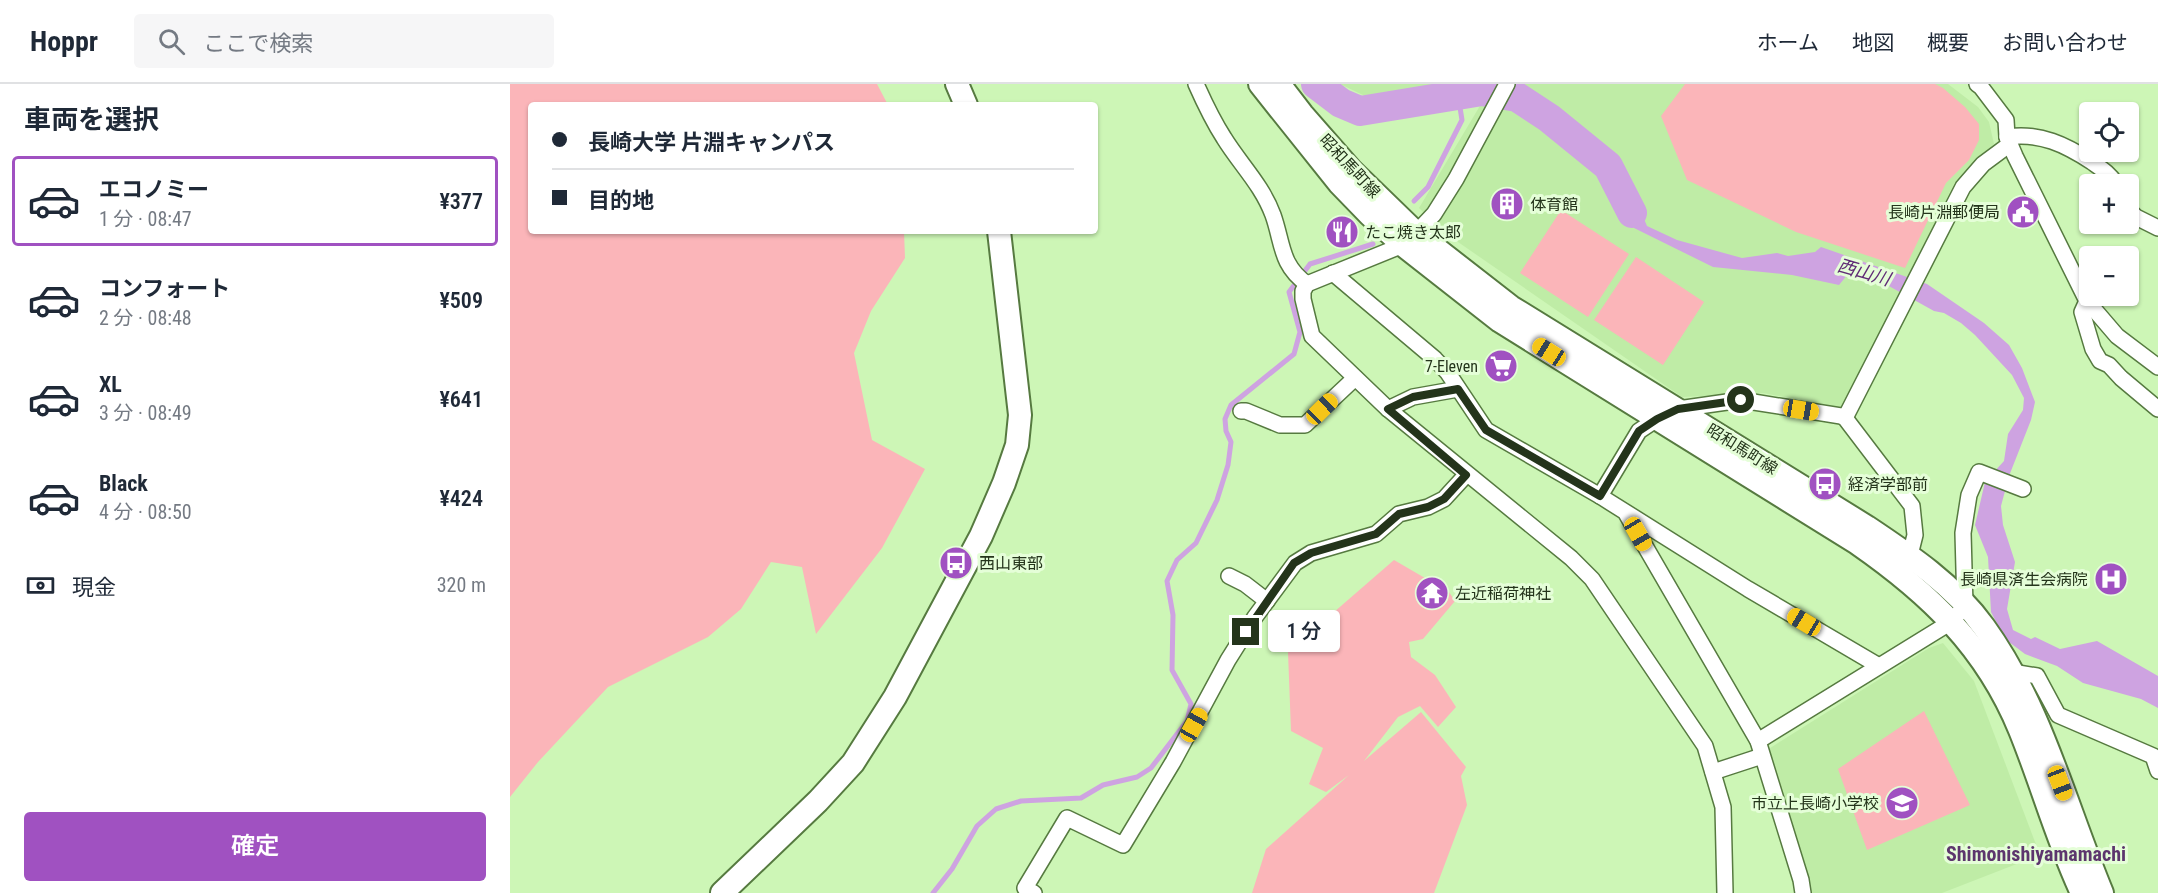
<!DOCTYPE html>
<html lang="ja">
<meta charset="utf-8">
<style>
:root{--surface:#fff;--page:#f6f6f7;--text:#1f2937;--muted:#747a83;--line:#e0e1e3;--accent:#a051c1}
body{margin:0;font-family:"Roboto Condensed","Noto Sans JP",sans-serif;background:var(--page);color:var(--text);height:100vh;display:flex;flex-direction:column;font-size:22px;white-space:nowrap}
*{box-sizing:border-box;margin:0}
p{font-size:20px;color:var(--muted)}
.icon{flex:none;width:33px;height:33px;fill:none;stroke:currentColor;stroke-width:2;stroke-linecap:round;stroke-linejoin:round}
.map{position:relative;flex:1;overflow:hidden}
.drawer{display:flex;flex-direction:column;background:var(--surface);width:510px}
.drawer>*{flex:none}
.banner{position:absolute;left:18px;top:18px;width:570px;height:132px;border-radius:6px;box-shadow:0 2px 4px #0004;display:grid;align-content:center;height:132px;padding:0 24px;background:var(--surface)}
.buttons{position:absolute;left:1569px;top:18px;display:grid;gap:12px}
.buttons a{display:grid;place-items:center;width:60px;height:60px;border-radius:6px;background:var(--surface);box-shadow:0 2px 4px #0004;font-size:30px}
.end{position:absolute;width:27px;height:27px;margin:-14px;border:8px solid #24341b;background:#fff;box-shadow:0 0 0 3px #fff}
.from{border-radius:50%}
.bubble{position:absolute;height:42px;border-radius:6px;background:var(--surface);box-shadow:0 2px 4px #0004;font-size:20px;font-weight:600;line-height:42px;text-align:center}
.car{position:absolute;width:18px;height:36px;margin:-18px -9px;border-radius:8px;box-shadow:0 0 4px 2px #0007;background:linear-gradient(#f5c518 24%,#345 0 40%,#f5c518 0 76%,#345 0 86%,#f5c518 0)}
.banner b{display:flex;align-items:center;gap:21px;height:57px;font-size:22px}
.banner b+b{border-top:2px solid var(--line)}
.banner i{width:15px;height:15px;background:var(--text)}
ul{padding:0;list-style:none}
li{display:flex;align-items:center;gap:18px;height:90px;margin:0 12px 9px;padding:0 12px;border:3px solid transparent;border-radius:6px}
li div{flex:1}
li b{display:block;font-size:22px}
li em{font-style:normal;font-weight:600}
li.on{border-color:var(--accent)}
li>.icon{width:54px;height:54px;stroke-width:1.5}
h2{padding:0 24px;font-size:27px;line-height:72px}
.pay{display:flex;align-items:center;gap:15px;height:66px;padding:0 24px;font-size:22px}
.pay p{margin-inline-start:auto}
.primary-button{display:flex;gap:12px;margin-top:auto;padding:12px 24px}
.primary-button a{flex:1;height:69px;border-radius:6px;background:var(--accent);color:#fff;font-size:24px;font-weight:600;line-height:69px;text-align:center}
header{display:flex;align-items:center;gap:36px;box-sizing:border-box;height:84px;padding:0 30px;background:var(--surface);border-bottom:2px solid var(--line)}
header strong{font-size:28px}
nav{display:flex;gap:33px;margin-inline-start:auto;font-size:21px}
.search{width:420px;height:54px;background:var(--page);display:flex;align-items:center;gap:15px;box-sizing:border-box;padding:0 21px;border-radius:6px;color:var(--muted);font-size:22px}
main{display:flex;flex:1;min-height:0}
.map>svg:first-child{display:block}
</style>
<header>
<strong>Hoppr</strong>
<div class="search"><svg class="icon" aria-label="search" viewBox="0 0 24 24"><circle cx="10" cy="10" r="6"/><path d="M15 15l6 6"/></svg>ここで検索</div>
<nav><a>ホーム</a><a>地図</a><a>概要</a><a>お問い合わせ</a></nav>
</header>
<main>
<section class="drawer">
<h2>車両を選択</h2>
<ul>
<li class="on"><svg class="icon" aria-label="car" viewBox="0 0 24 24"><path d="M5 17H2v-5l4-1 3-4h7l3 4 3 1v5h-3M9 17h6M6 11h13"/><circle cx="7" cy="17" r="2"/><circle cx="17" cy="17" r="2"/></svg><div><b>エコノミー</b><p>1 分 · 08:47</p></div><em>¥377</em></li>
<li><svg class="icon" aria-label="car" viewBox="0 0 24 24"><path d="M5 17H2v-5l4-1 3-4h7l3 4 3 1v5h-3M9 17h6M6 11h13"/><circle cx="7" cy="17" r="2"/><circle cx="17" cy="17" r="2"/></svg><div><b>コンフォート</b><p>2 分 · 08:48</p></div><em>¥509</em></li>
<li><svg class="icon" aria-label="car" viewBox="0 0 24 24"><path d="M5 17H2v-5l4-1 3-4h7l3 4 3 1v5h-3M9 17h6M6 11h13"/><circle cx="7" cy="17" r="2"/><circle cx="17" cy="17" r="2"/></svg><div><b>XL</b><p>3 分 · 08:49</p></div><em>¥641</em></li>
<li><svg class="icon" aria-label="car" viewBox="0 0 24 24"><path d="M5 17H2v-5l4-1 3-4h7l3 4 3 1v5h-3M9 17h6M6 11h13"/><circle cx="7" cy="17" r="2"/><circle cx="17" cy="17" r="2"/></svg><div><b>Black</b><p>4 分 · 08:50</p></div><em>¥424</em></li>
</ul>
<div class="pay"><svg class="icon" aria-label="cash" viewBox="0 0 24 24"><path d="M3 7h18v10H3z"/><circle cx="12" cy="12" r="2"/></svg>現金<p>320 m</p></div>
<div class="primary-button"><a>確定</a></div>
</section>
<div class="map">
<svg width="1648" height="809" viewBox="0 0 1648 809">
<rect width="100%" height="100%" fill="#cdf6b6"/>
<g fill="#bfeca6">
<path d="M830 0H957L855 12Z"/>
<path d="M983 0H1438L1468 23 1479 38 1484 60 1445 98 1333 324 1253 309 1172 313 935 149 909 124Z"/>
<path d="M1433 559 1464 597 1530 771 1432 809H1298L1257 666 1419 564Z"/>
</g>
<g fill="#fbb5b9">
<path d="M0 0H367L378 21H21V147H394L395 174 361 227 344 269 362 356 415 385 372 464 306 550 292 483 261 478 231 525 198 553 98 603 28 678 0 713Z"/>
<path d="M1175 0H1425L1433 4 1455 23 1469 40V56L1459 76 1436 99 1395 184 1286 148 1177 96 1151 32Z"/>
<path d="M1051 126 1119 170 1078 233 1010 189Z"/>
<path d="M1126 173 1194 218 1153 281 1084 236Z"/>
<path d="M884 476 939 508 945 517 913 555 899 558 901 573 925 591 946 623 928 643 910 622 888 633 854 677 911 628 956 683 951 692 957 721 924 809H742L756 765 839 691 816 708 799 700 813 664 781 647 778 568Z"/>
<path d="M1414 627 1460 721 1357 766 1328 685Z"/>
</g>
<path fill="#cea3e1" d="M1109 86 1121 104 1137 142 1167 156 1232 174 1267 169 1278 172 1305 168 1311 163 1417 200 1474 239 1499 261 1512 284 1525 318 1521 336 1499 392 1491 422 1493 441 1505 478 1497 525 1503 546 1521 555 1525 553 1550 565 1587 557 1648 592V624L1631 615 1573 599 1547 582 1515 570 1495 555 1481 528 1478 473 1465 441 1475 398 1494 377 1498 350 1513 326 1514 314 1502 291 1465 251 1451 239 1434 229 1424 227 1359 191 1338 190 1329 201 1282 191 1203 183 1124 144C1117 127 1106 113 1098 97Z"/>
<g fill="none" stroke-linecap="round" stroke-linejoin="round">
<g stroke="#cea3e1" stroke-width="5">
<path d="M904 117 918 103 952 36 948 11"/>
<path d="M423 809 442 785 467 742 486 725 511 717 571 714 593 701 627 693 641 684 677 637 681 620 662 586 663 531 657 497 667 476 686 459 707 416 718 381 721 358 716 347 715 335 721 321 784 270 790 248 779 208 800 180 863 160"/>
</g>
<path stroke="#cea3e1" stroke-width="30" d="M806 0 831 19 850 27 972 7 1007 13 1039 34 1098 82 1122 129"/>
<g stroke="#567a40" stroke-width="18">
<g id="street">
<path d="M686 0C694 18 703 37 714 54 730 80 752 101 763 131 773 159 770 181 797 200"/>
<path d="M997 0 946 95 924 130 906 149 893 161 797 200 793 207V215L802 252 878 325 1061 474 1082 495 1195 662 1213 723 1215 809"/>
<path d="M1467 0 1471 3 1496 36 1497 53 1505 72 1577 217 1607 252 1648 283"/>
<path d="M1497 53C1530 48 1556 61 1582 78 1592 85 1600 90 1606 100"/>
<path d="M1618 125 1626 133 1648 144"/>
<path d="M823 189 925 275 938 289 976 346 1090 412 1238 505 1369 582"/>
<path d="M1577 217 1572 228 1583 265 1590 277 1599 281 1611 294 1648 325"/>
<path d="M878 325 903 313 948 305"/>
<path d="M731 327H736L770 341H795L845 294"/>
<path d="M1335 334 1453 103 1473 80 1500 60"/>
<path d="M1090 412 1129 347 1147 335 1168 325 1231 316 1331 332 1335 334 1402 422 1405 451 1400 471 1395 478"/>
<path d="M1117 431 1248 657 1291 796 1293 809"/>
<path d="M719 492 735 500 757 517"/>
<path d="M1502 588 1527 592 1548 631 1643 672 1648 687"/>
<path d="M1248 657 1441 538 1455 522 1453 449 1459 411 1469 388 1513 405"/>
<path d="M1203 688 1252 672"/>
<path d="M524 809 515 804 557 734 613 761 663 678 718 576 745 533 785 479 801 469 866 450 889 430 918 423 934 415 956 391"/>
</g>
</g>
<g stroke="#567a40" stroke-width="26">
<g id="secondary">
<path d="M447 0 456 21"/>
<path d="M750 0 829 99 860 131 893 161 990 237 1347 459C1419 509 1476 563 1510 646 1532 700 1547 756 1572 809"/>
<path d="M769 0 792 30 841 86 906 149 1001 223 1357 443C1399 471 1444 501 1474 543 1531 622 1555 720 1592 809"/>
<path d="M212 809 308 717 343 679 385 613 471 452 494 399 507 361 510 331 489 147"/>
</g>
</g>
<use href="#street" stroke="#fff" stroke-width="15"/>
<use href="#secondary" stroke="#fff" stroke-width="22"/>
</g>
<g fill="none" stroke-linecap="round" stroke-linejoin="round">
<path stroke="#24341b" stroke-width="8" d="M736 548 784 479 801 469 866 450 889 430 918 423 934 415 956 391 878 325 903 313 948 305 976 346 1090 412 1129 347 1147 335 1168 325 1231 316"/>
</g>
<defs>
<g id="building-disc" transform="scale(1.725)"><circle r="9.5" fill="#a051c1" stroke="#e5fed8"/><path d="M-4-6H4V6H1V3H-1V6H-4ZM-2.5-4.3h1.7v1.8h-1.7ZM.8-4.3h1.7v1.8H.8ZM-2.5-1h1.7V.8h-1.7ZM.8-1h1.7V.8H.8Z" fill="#fff"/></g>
<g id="civic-disc" transform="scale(1.725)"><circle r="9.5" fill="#a051c1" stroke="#e5fed8"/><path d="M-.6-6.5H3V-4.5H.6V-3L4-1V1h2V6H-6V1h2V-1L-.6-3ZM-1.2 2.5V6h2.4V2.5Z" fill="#fff"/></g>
<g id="restaurant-disc" transform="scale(1.725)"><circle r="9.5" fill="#a051c1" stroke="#e5fed8"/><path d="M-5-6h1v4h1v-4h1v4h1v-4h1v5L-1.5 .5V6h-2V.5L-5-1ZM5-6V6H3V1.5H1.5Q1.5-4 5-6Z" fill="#fff"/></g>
<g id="supermarket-disc" transform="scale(1.725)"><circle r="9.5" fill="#a051c1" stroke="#e5fed8"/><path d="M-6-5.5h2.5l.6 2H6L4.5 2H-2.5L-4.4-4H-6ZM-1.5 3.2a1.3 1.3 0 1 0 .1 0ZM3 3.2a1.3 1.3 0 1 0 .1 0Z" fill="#fff"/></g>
<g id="bus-disc" transform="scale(1.725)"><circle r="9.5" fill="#a051c1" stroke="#e5fed8"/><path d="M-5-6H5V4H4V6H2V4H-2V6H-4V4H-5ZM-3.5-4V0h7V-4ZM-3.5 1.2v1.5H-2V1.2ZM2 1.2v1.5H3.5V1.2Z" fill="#fff"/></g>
<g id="hospital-disc" transform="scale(1.725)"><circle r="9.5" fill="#a051c1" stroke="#e5fed8"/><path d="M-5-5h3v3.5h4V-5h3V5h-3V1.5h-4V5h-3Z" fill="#fff"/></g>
<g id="temple-disc" transform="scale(1.725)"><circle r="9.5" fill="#a051c1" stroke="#e5fed8"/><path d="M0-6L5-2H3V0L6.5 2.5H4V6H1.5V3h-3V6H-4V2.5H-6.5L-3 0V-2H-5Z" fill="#fff"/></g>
<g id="school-disc" transform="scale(1.725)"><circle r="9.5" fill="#a051c1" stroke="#e5fed8"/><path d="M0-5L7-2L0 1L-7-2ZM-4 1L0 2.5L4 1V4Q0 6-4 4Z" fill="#fff"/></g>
</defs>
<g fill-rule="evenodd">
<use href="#building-disc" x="997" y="120"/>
<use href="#civic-disc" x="1513" y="128"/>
<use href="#restaurant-disc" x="832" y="148"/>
<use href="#supermarket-disc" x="991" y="282"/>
<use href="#bus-disc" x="1315" y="400"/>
<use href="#bus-disc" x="446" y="479"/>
<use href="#hospital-disc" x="1601" y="495"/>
<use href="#temple-disc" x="922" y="509"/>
<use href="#school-disc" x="1392" y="719"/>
</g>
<g text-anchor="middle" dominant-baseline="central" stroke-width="6" stroke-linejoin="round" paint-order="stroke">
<g font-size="16" fill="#24341b" stroke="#e5fed8">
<text transform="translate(840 82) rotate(47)">昭和馬町線</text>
<text transform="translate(1232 365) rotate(32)">昭和馬町線</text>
</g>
<g font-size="16" fill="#24341b" stroke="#e5fed8" text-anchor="start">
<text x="1020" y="120">体育館</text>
<text x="1490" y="128" text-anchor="end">長崎片淵郵便局</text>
<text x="855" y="148">たこ焼き太郎</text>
<text x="968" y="282" text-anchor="end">7-Eleven</text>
<text x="1338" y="400">経済学部前</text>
<text x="469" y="479">西山東部</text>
<text x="1578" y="495" text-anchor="end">長崎県済生会病院</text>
<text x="945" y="509">左近稲荷神社</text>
<text x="1369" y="719" text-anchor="end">市立上長崎小学校</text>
</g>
<g font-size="18" font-style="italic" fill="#602c76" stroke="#e5fed8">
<text transform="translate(1354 188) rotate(16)">西山川</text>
</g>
<g font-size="20" font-weight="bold" fill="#5c356d" stroke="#e5fed8">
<text x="1526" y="770">Shimonishiyamamachi</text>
</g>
</g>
</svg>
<div class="buttons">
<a><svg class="icon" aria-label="locate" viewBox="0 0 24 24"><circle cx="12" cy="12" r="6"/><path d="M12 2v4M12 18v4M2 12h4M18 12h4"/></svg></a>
<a>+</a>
<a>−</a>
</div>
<i class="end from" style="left:1231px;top:316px"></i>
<i class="end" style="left:736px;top:548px"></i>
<div class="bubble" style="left:758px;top:526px;width:72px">1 分</div>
<i class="car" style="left:1039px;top:268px;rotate:302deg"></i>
<i class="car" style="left:812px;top:325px;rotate:46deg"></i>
<i class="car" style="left:1291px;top:326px;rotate:99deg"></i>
<i class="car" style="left:1128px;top:450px;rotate:150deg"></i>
<i class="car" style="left:1294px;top:538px;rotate:301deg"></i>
<i class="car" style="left:684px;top:641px;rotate:29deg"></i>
<i class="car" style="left:1550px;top:699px;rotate:159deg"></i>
<div class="banner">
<b><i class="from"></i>長崎大学 片淵キャンパス</b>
<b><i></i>目的地</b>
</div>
</div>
</main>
